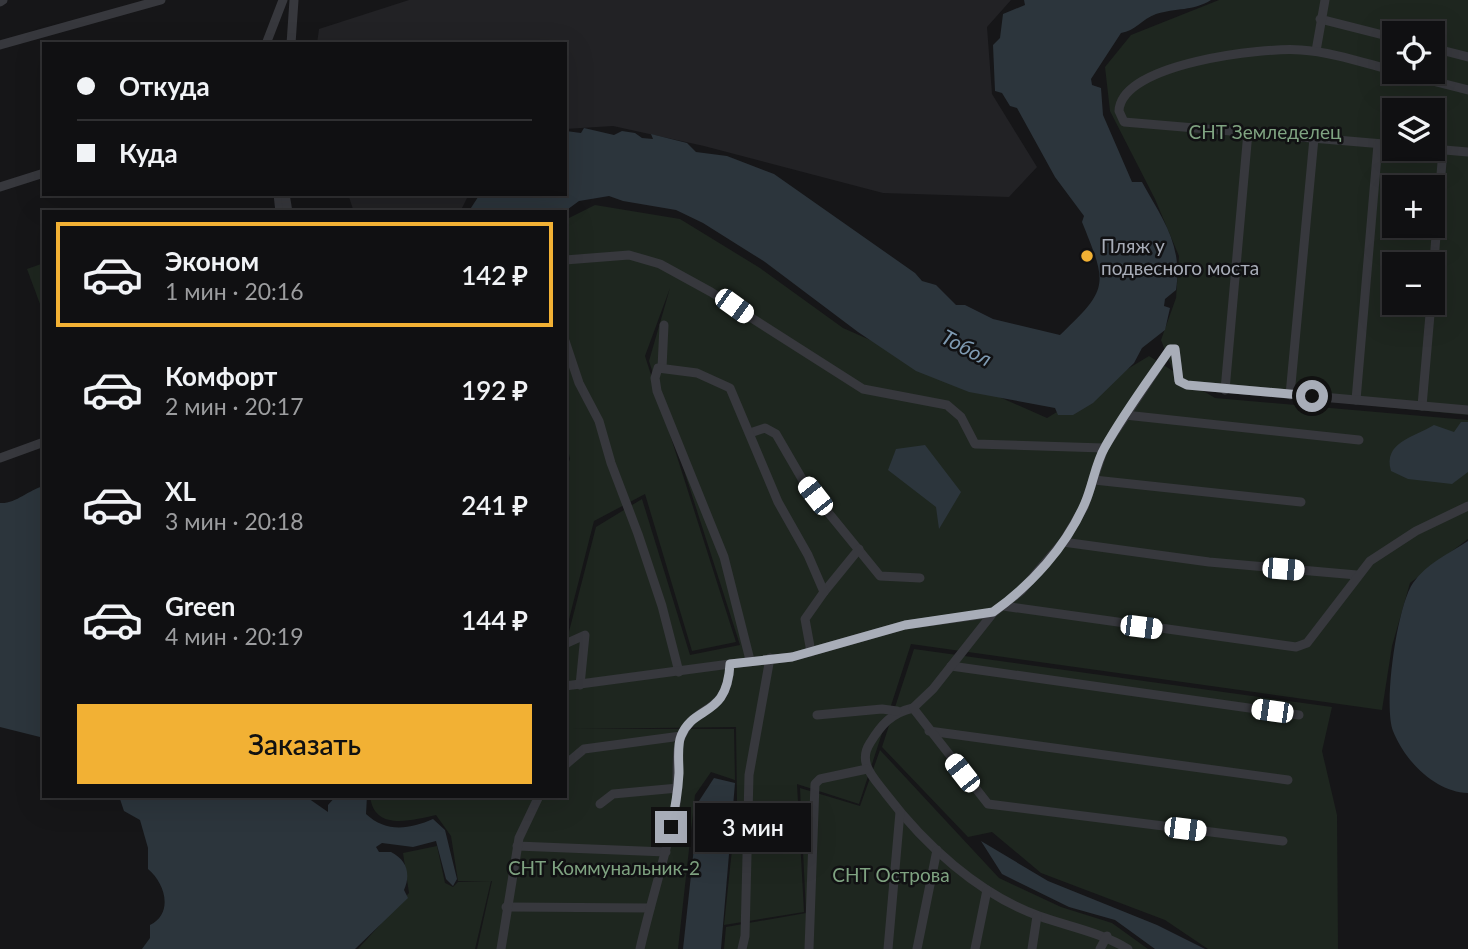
<!DOCTYPE html>
<html lang="ru">
<meta charset="utf-8">
<style>
:root{--surface:#101012;--page:#1e1e20;--text:#f1f3f6;--muted:#9c9d9f;--line:#303032;--accent:#f2b134}
body{margin:0;font-family:Lato,sans-serif;background:var(--page);color:var(--text);height:100vh;display:flex;flex-direction:column;font-size:26px;white-space:nowrap}
*{box-sizing:border-box;margin:0}
p{font-size:23px;color:var(--muted)}
.icon{flex:none;width:38px;height:38px;fill:none;stroke:currentColor;stroke-width:2;stroke-linecap:round;stroke-linejoin:round}
.map{position:relative;flex:1;overflow:hidden}
.drawer{position:absolute;left:42px;top:210px;width:525px;height:588px;display:flex;flex-direction:column;background:var(--surface);border-radius:0px;box-shadow:0 7px 28px #0002,0 0 0 2px var(--line)}
.drawer>*{flex:none}
.guide{position:absolute;left:42px;top:42px;width:525px;height:154px;border-radius:0px;box-shadow:0 7px 28px #0002,0 0 0 2px var(--line);display:grid;align-content:center;height:154px;padding:0 35px;background:var(--surface)}
.tools{position:absolute;left:1382px;top:21px;display:grid;gap:14px}
.tools a{display:grid;place-items:center;width:63px;height:63px;border-radius:0px;background:var(--surface);box-shadow:0 7px 28px #0002,0 0 0 2px var(--line);font-size:35px}
.end{position:absolute;width:32px;height:32px;margin:-16px;border:9px solid #a8adb8;background:#111;box-shadow:0 0 0 4px #111}
.from{border-radius:50%}
.bubble{position:absolute;height:49px;border-radius:0px;background:var(--surface);box-shadow:0 7px 28px #0002,0 0 0 2px var(--line);font-size:23px;font-weight:600;line-height:49px;text-align:center}
.car{position:absolute;width:21px;height:42px;margin:-21px -10px;border-radius:9px;box-shadow:0 0 5px 2px #0007;background:linear-gradient(#fff 24%,#345 0 40%,#fff 0 76%,#345 0 86%,#fff 0)}
.guide b{display:flex;align-items:center;gap:24px;height:66px;font-size:26px}
.guide b+b{border-top:2px solid var(--line)}
.guide i{width:18px;height:18px;background:var(--text)}
ul{padding:12px 0 0;list-style:none}
li{display:flex;align-items:center;gap:21px;height:105px;margin:0 14px 10px;padding:0 21px;border:4px solid transparent;border-radius:0px}
li div{flex:1}
li b{display:block;font-size:26px}
li em{font-style:normal;font-weight:600}
li.selected{border-color:var(--accent)}
li>.icon{width:63px;height:63px;stroke-width:1.5}
.action{display:flex;gap:14px;margin-top:auto;padding:14px 35px}
.action a{flex:1;height:80px;border-radius:0px;background:var(--accent);color:#111;font-size:28px;font-weight:600;line-height:80px;text-align:center}
.map>svg:first-child{display:block}
</style>
<div class="map">
<svg width="1468" height="949" viewBox="0 0 1468 949">
<rect width="100%" height="100%" fill="#161618"/>
<g fill="#222225">
<path d="M409 0H1011L987 27 992 94 1037 167 1009 197 883 193 704 146 613 126 565 129V44H317L319 29Z"/>
<path d="M348 194H469L460 212H354Z"/>
</g>
<g fill="#1e261f" fill-rule="evenodd">
<path d="M1219 0H1468V415L1200 389 1215 398 1468 420V539L1410 583 1392 646 1382 710 911 644 859 804 797 784 804 912 724 925 737 802 736 727 573 729H734L735 780 711 772 695 795 678 949H477L492 881H458L451 836 436 815C412 820 374 832 370 796H565V647L596 527 642 499 690 655 740 645 649 361 670 288 645 356 736 642 692 651 645 494 594 521 565 635V471L570 459 565 436V220L595 205 680 219 760 268 843 328 1047 418 1149 356 1173 371 1161 340 1176 298 1179 256 1155 199 1110 111 1105 67 1131 35ZM1395 33H1433V72H1395ZM1395 110H1433V149H1395ZM1395 187H1433V226H1395ZM1395 264H1433V303H1395Z"/>
<path d="M44 263V303L40 304 27 269Z"/>
<path d="M914 649 1332 707 1322 751 1337 815 1338 949H1208L1165 920 1041 873 992 832 968 837 882 747Z"/>
<path d="M880 750 999 878 1061 907 1112 923 1148 949H724L726 927 806 913 800 788 860 806Z"/>
<path d="M437 846 445 883 453 887 458 882 491 881 475 949H358L409 893 403 853Z"/>
</g>
<g fill="#2c353c">
<path d="M1024 0H1211C1194 11 1175 8 1156 14 1142 19 1135 31 1121 33L1091 79 1092 85 1101 88 1103 115 1132 182H1142C1163 220 1183 245 1176 290L1165 299 1164 306 1170 308 1165 330 1142 348 1134 363 1093 403 1073 415H1058L1055 408 969 392 916 371 858 332 765 262 703 223 676 210 623 201 609 196 579 201 564 212 469 211 480 194H565L566 131 581 133 584 128 614 135 622 131 635 133 642 138 653 139 651 134 687 143 696 152 727 156 774 174 915 273 922 281 936 285 956 305H965L993 319 1060 335C1110 288 1107 284 1082 222L1084 216 1055 177 1017 108 1010 106 1002 93 995 91 993 45 1000 38 1003 14 1025 5Z"/>
<path d="M1461 422H1468V472L1452 484 1408 479 1391 471C1383 442 1413 438 1434 425L1454 432Z"/>
<path d="M925 445 961 492 939 529 936 507 888 470 896 449Z"/>
<path d="M44 486V738L0 727V503C16 504 28 490 44 486Z"/>
<path d="M1468 541V793C1435 792 1405 761 1393 731 1383 705 1397 606 1413 583 1426 564 1448 554 1468 541Z"/>
<path d="M714 778 735 783 721 949H683L699 801Z"/>
<path d="M119 796H305L328 812V805L336 796H367L366 814C386 833 410 829 433 819L445 830 457 879 453 886 446 879 436 841 413 847 382 843 376 847 379 852H391C407 860 411 874 404 890L408 898 355 949H142L150 938V925C174 913 165 883 148 869V848L140 820 124 811Z"/>
<path d="M981 841 1048 881 1157 925 1205 949H1155L1115 920 1069 907 1002 874Z"/>
</g>
<g fill="none" stroke-linecap="round" stroke-linejoin="round">
<g stroke="#37383d" stroke-width="9">
<path d="M0 2 3 0"/>
<path d="M1320 19 1395 38"/>
<path d="M266 44 283 0"/>
<path d="M291 44 294 0"/>
<path d="M0 45 161 0"/>
<path d="M1433 48 1468 57"/>
<path d="M1316 51 1325 0"/>
<path d="M1395 71C1364 63 1332 52 1301 50 1264 47 1121 63 1119 111L1124 122 1395 145"/>
<path d="M1397 72 1468 90"/>
<path d="M1433 149 1468 152"/>
<path d="M0 187 44 173"/>
<path d="M278 194 280 212"/>
<path d="M285 194 288 212"/>
<path d="M565 260 629 255 660 264 711 292 863 389 947 405 961 417 975 444 1104 448"/>
<path d="M1433 273 1443 150"/>
<path d="M565 341 579 383 599 421 611 463 638 534 662 606 679 672"/>
<path d="M662 368 664 325"/>
<path d="M1225 390 1248 132"/>
<path d="M1290 395 1314 138"/>
<path d="M1356 400 1378 144"/>
<path d="M1422 406 1431 303"/>
<path d="M1125 415 1359 440"/>
<path d="M750 433 765 428 776 434 805 484 880 576 920 578"/>
<path d="M0 458 44 442"/>
<path d="M1094 480 1301 502"/>
<path d="M1063 542 1209 562 1357 575"/>
<path d="M824 592 859 549"/>
<path d="M1003 606 1296 647 1307 643 1370 561 1416 531 1468 506"/>
<path d="M565 644 585 635 580 685"/>
<path d="M750 660 724 557 657 391 655 378 658 368 697 373 730 388 778 502 808 555 824 592 805 619 811 652"/>
<path d="M951 666 1299 715"/>
<path d="M565 686 730 664"/>
<path d="M913 708C891 713 881 725 870 743 857 763 874 778 886 794 924 844 978 894 1039 916 1070 927 1100 932 1128 949"/>
<path d="M817 715 882 709 897 711"/>
<path d="M929 731 1288 780"/>
<path d="M565 765 584 749 681 736"/>
<path d="M600 804 613 794 678 788"/>
<path d="M1283 841 988 804 913 708 933 689 993 613 1021 591 1063 542 1084 507 1104 448 1170 349H1175L1179 381 1187 385 1468 410"/>
<path d="M517 846 666 852"/>
<path d="M506 907 650 908"/>
<path d="M501 949 519 838 539 796"/>
<path d="M640 949C651 900 667 853 676 804 679 785 674 750 682 735 697 702 728 716 730 664L792 657 905 625 993 613"/>
<path d="M742 949 745 936 749 775 770 658"/>
<path d="M809 949 815 784 820 779 867 769"/>
<path d="M888 949 900 812"/>
<path d="M917 949 937 850"/>
<path d="M975 949 987 890"/>
<path d="M1032 949 1037 916"/>
<path d="M1100 949 1107 936"/>
</g>
</g>
<g fill="none" stroke-linecap="round" stroke-linejoin="round">
<path stroke="#a8adb8" stroke-width="9" d="M671 827C675 809 678 792 679 773 679 762 677 745 681 736 694 704 727 719 730 664L792 657 905 625 993 612C1031 585 1066 547 1085 503 1093 485 1095 464 1105 447 1124 413 1148 381 1170 349H1175L1179 381 1187 385 1312 396"/>
</g>
<circle fill="#f2b134" stroke="#111113" stroke-width="2.5" cx="1087" cy="256" r="7"/>
<g text-anchor="middle" dominant-baseline="central" stroke-width="5" stroke-linejoin="round" paint-order="stroke">
<g font-size="19" fill="#7fa381" stroke="#111113">
<text x="1265" y="131">СНТ Земледелец</text>
<text x="604" y="867">СНТ Коммунальник-2</text>
<text x="891" y="874">СНТ Острова</text>
</g>
<g font-size="19" fill="#a8adb8" stroke="#111113" text-anchor="start">
<text x="1101" y="245">Пляж у<tspan x="1101" dy="22">подвесного моста</tspan></text>
</g>
<g font-size="21" font-style="italic" fill="#7f9bb3" stroke="#111113">
<text transform="translate(967 347) rotate(28)">Тобол</text>
</g>
</g>
</svg>
<div class="tools">
<a><svg class="icon" aria-label="locate" viewBox="0 0 24 24"><circle cx="12" cy="12" r="6"/><path d="M12 2v4M12 18v4M2 12h4M18 12h4"/></svg></a>
<a><svg class="icon" aria-label="layers" viewBox="0 0 24 24"><path d="M12 4l9 5-9 5-9-5zM3 14l9 5 9-5"/></svg></a>
<a>+</a>
<a>−</a>
</div>
<i class="end from" style="left:1312px;top:396px"></i>
<i class="end" style="left:671px;top:827px"></i>
<div class="bubble" style="left:695px;top:803px;width:116px">3 мин</div>
<i class="car" style="left:734px;top:306px;rotate:126deg"></i>
<i class="car" style="left:815px;top:496px;rotate:322deg"></i>
<i class="car" style="left:1283px;top:569px;rotate:95deg"></i>
<i class="car" style="left:1141px;top:627px;rotate:97deg"></i>
<i class="car" style="left:1272px;top:711px;rotate:278deg"></i>
<i class="car" style="left:962px;top:773px;rotate:322deg"></i>
<i class="car" style="left:1185px;top:829px;rotate:97deg"></i>
<div class="guide">
<b><i class="from"></i>Откуда</b>
<b><i></i>Куда</b>
</div>
<section class="drawer">
<ul>
<li class="selected"><svg class="icon" aria-label="car" viewBox="0 0 24 24"><path d="M5 17H2v-5l4-1 3-4h7l3 4 3 1v5h-3M9 17h6M6 11h13"/><circle cx="7" cy="17" r="2"/><circle cx="17" cy="17" r="2"/></svg><div><b>Эконом</b><p>1 мин · 20:16</p></div><em>142 ₽</em></li>
<li><svg class="icon" aria-label="car" viewBox="0 0 24 24"><path d="M5 17H2v-5l4-1 3-4h7l3 4 3 1v5h-3M9 17h6M6 11h13"/><circle cx="7" cy="17" r="2"/><circle cx="17" cy="17" r="2"/></svg><div><b>Комфорт</b><p>2 мин · 20:17</p></div><em>192 ₽</em></li>
<li><svg class="icon" aria-label="car" viewBox="0 0 24 24"><path d="M5 17H2v-5l4-1 3-4h7l3 4 3 1v5h-3M9 17h6M6 11h13"/><circle cx="7" cy="17" r="2"/><circle cx="17" cy="17" r="2"/></svg><div><b>XL</b><p>3 мин · 20:18</p></div><em>241 ₽</em></li>
<li><svg class="icon" aria-label="car" viewBox="0 0 24 24"><path d="M5 17H2v-5l4-1 3-4h7l3 4 3 1v5h-3M9 17h6M6 11h13"/><circle cx="7" cy="17" r="2"/><circle cx="17" cy="17" r="2"/></svg><div><b>Green</b><p>4 мин · 20:19</p></div><em>144 ₽</em></li>
</ul>
<div class="action"><a>Заказать</a></div>
</section>
</div>
